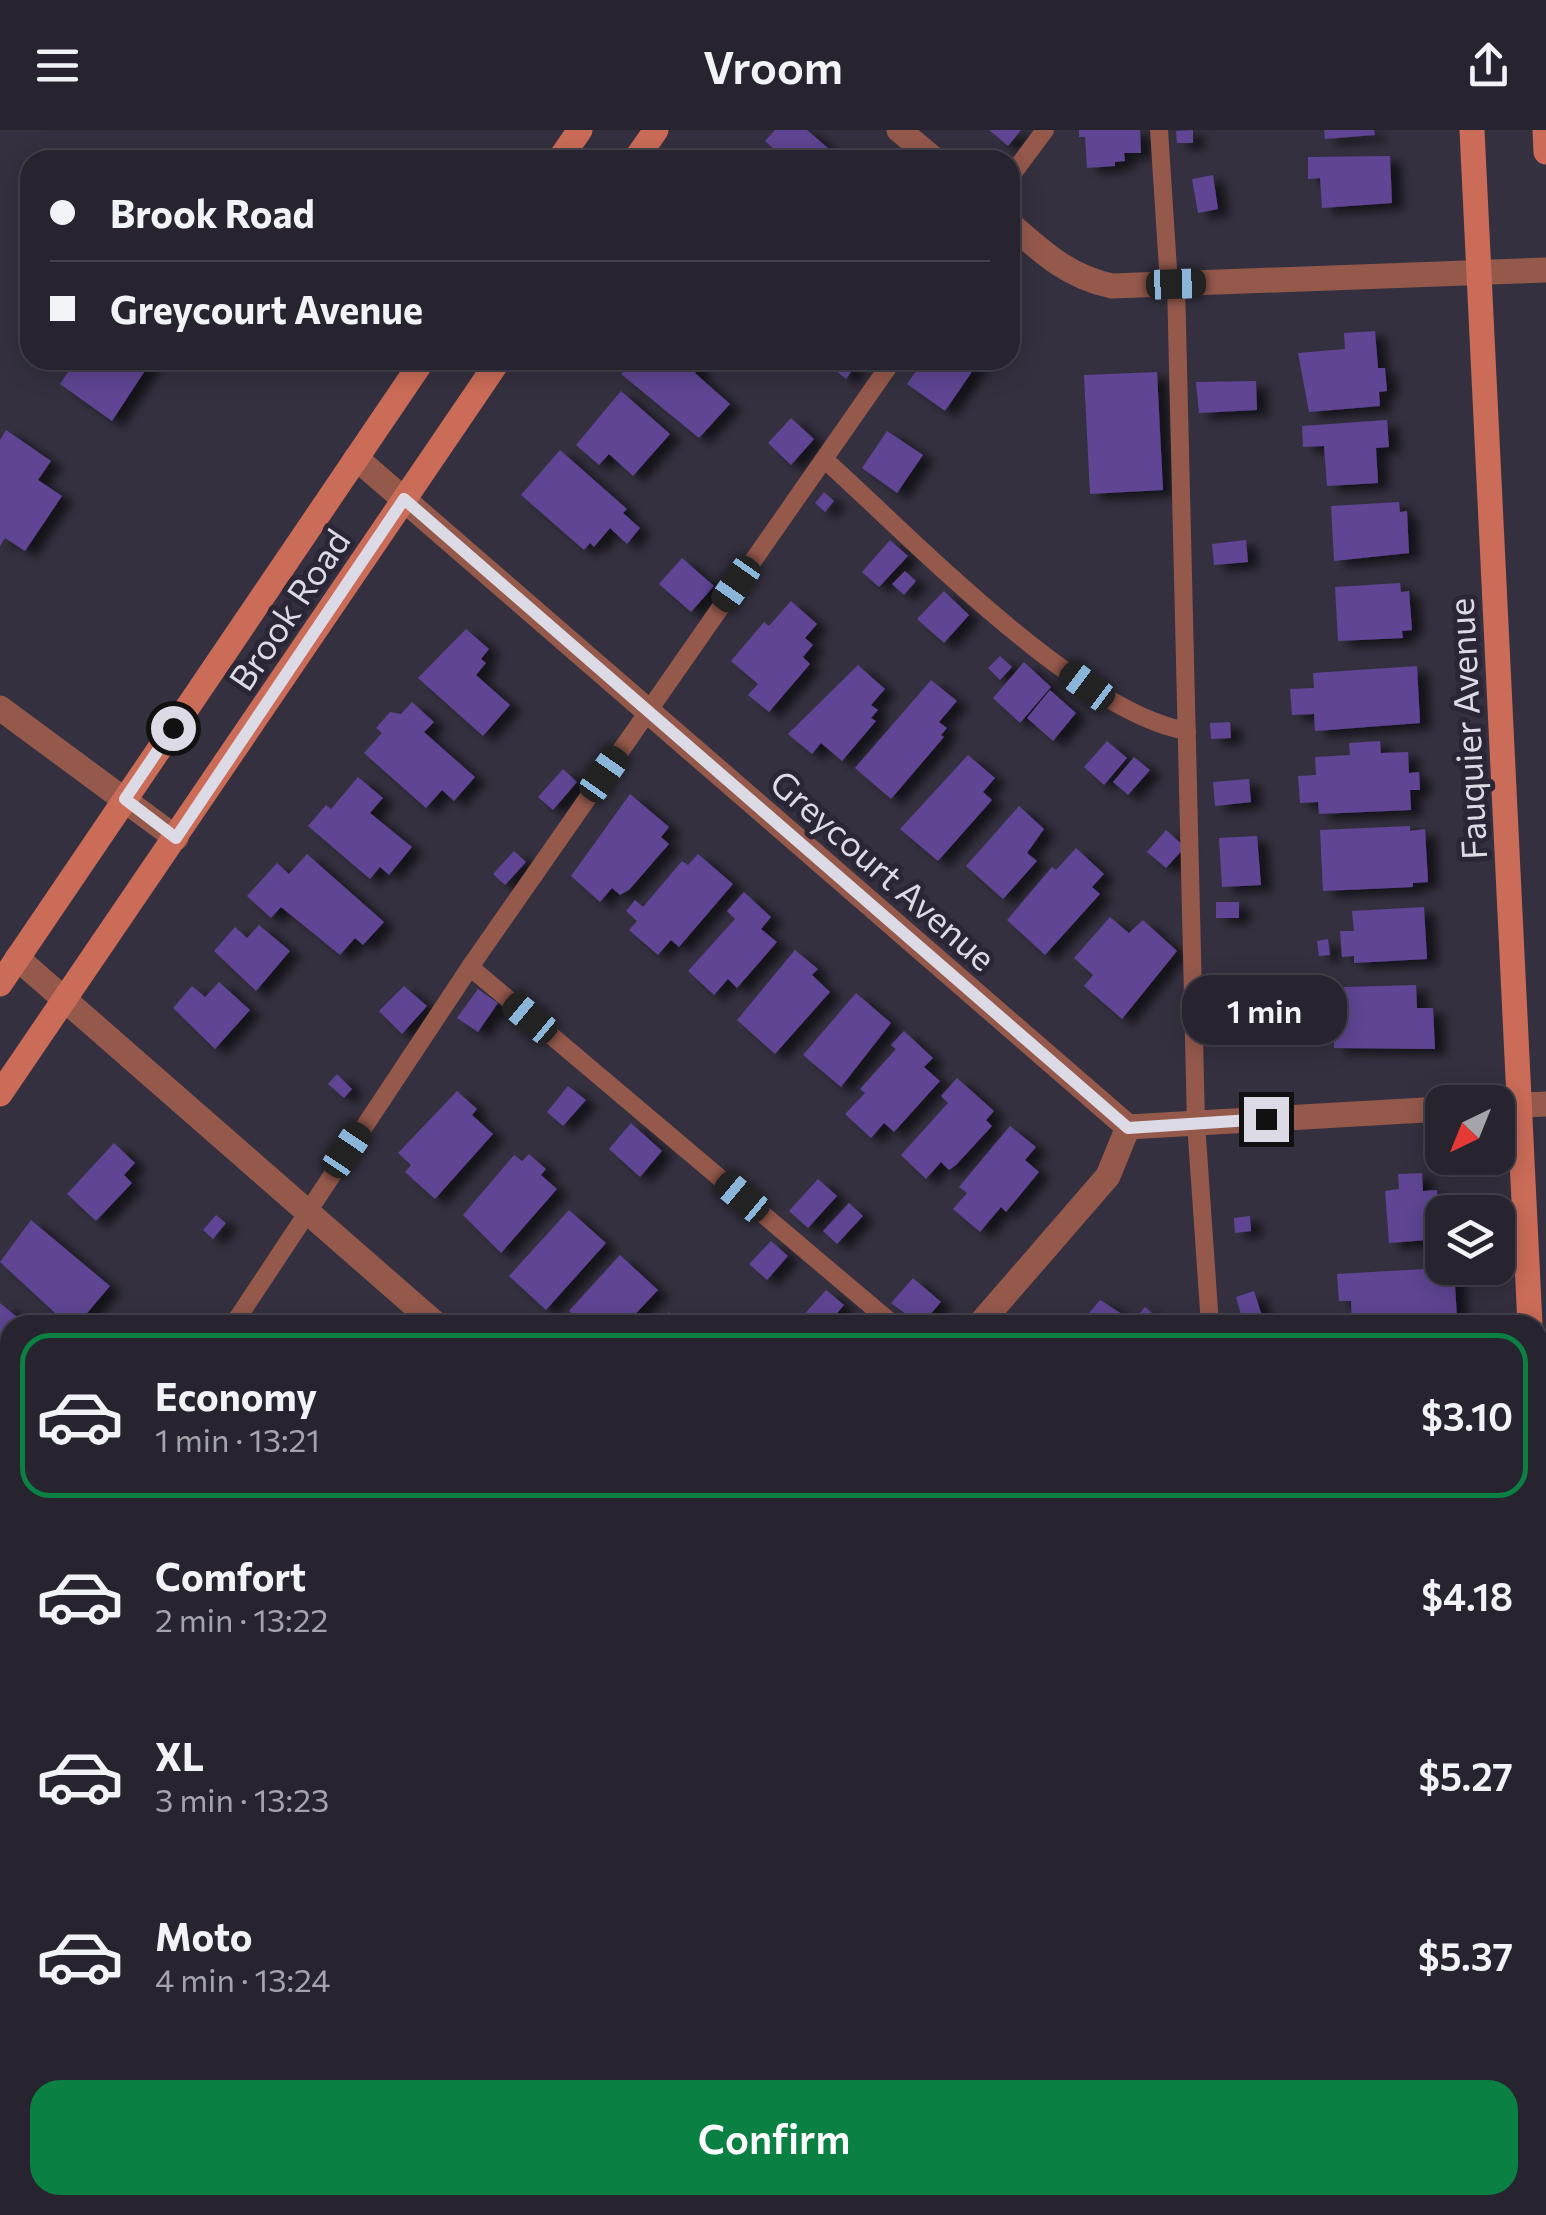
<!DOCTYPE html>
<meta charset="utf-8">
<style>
:root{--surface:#27242f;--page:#2f2c37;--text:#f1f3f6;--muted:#a4a4aa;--line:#43414b;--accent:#0b8043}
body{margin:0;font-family:Commissioner,sans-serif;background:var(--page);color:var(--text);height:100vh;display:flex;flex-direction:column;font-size:38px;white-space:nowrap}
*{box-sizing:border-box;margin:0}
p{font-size:32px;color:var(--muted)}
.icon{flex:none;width:55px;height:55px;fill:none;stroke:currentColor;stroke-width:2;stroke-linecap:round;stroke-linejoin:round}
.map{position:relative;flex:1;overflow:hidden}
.side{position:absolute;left:0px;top:1185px;width:1548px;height:900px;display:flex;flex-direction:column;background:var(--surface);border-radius:30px 30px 0 0;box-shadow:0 5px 25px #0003,0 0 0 2px var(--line)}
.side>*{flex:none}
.hud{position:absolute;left:20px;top:20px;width:1000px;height:220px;border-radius:30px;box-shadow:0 5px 25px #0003,0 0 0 2px var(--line);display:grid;align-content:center;height:220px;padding:0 30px;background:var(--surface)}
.needle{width:65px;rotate:223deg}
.buttons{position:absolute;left:1425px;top:955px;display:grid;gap:20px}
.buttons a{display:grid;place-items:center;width:90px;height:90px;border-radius:20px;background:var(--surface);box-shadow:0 5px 25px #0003,0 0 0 2px var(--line);font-size:50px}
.end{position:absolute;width:45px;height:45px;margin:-22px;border:12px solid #dcdae5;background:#111;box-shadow:0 0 0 5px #111}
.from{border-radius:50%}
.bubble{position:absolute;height:70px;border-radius:30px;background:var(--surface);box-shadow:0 5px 25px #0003,0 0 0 2px var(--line);font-size:32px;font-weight:600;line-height:70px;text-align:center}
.car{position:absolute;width:30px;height:60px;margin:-30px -15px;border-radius:12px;box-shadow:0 0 8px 2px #0007;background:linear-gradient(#222 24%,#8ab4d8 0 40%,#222 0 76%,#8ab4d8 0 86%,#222 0)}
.hud b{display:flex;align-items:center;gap:35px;height:95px;font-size:38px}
.hud b+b{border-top:2px solid var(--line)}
.hud i{width:25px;height:25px;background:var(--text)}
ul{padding:18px 0 0;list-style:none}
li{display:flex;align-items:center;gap:30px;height:165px;margin:0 20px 15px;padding:0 10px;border:5px solid transparent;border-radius:30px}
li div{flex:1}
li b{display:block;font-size:38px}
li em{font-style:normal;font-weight:600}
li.current{border-color:var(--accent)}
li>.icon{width:90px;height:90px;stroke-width:1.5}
.button{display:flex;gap:20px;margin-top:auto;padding:20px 30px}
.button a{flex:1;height:115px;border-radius:30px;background:var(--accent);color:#fff;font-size:40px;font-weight:600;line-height:115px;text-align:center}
header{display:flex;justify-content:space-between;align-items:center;height:130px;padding:0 30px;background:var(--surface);font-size:45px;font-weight:600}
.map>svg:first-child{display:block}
</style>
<header><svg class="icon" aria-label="menu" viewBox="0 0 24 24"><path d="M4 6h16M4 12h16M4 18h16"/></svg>Vroom<svg class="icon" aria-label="share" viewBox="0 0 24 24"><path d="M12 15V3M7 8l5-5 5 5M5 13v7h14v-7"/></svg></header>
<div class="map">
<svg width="1546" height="2085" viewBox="0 0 1546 2085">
<defs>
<filter id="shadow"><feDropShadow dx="11" dy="6" stdDeviation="5" flood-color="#0009"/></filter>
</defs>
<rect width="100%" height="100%" fill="#34303f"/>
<g fill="#5e4593" filter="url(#shadow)">
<path d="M775 0H807L842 30H772L778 23 765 11Z"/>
<path d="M989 0H1021L1008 16Z"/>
<path d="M1079 0H1140L1141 23H1124L1125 31 1115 32V36L1087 38 1085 7H1079Z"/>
<path d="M1193 0V13H1177L1176 1Z"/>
<path d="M1324 0H1374L1375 5 1325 9Z"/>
<path d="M1390 26 1392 73 1322 78 1320 48 1308 49V27Z"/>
<path d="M1213 45 1218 79 1198 83 1192 49Z"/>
<path d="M1375 201 1378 238H1385L1387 261 1379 262 1380 276 1309 282 1298 223 1345 219 1344 203Z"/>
<path d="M76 230H152L112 291 60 254Z"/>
<path d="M616 230H692L700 237 695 243 730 274 699 308 621 244 626 239Z"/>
<path d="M841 230 856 235 846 249 834 239Z"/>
<path d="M924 230H980L945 281 907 254Z"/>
<path d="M1157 242 1163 360 1090 364 1084 245Z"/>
<path d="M1256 251 1257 280 1199 283 1196 252Z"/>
<path d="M621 261 670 304 633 346 609 324 599 335 576 315Z"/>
<path d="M791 288 814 309 791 335 768 313Z"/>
<path d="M1387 290 1389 317 1376 318 1378 353 1327 356 1324 316 1303 317 1302 296Z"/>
<path d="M6 300 51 331 38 350 62 366 25 421 5 408 0 416V310Z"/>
<path d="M887 301 923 325 897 363 862 338Z"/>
<path d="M560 320 627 379 623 383 640 398 627 414 610 398 594 417 590 413 584 420 521 365Z"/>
<path d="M824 362 834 371 825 382 815 373Z"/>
<path d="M1399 372 1400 382 1407 381 1409 423 1334 431 1331 376Z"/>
<path d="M890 410 908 426 879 457 862 442Z"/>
<path d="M1246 410 1248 432 1214 435 1212 414Z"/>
<path d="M682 428 714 456 691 482 659 454Z"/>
<path d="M905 441 916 451 904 465 892 454Z"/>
<path d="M1400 453 1401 462 1409 461 1412 500 1402 501 1403 508 1338 511 1335 457Z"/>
<path d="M944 461 969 485 944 513 917 489Z"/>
<path d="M791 471 817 494 805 508 813 515 803 527 810 534 769 582 748 565 758 554 731 531 764 492 769 496Z"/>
<path d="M466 499 489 519 481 529 486 533 476 545 510 575 483 606 418 548Z"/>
<path d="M1000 526 1012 537 1000 550 988 538Z"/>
<path d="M1024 532 1051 557 1020 593 993 568Z"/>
<path d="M858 535 885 559 871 575 878 580 871 588 876 591 842 631 821 613 812 624 788 604Z"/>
<path d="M1417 536 1420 593 1315 601 1314 584 1292 585 1290 559 1314 558 1313 543Z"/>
<path d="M931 550 957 571 939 592 947 598 941 605 944 607 891 669 855 638Z"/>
<path d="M1050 560 1076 583 1053 611 1027 588Z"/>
<path d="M412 572 434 592 424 602 475 647 454 671 442 660 426 678 364 623 382 603 376 598 390 582 401 584Z"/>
<path d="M1230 592 1231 608 1211 609 1210 593Z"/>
<path d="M1107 611 1127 628 1104 655 1084 637Z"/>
<path d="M1380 611 1381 623 1408 622 1409 643 1419 642 1420 660H1410L1411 680 1319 684 1318 672 1300 673 1298 646 1316 645 1315 627 1350 625 1349 613Z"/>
<path d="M968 625 995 648 983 662 992 670 938 731 900 699Z"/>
<path d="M1134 627 1150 640 1128 665 1113 652Z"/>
<path d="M563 639 577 652 553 680 538 667Z"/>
<path d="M358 647 383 668 370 683 412 717 389 745 380 737 370 749 308 696 326 675 331 679Z"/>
<path d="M1249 649 1251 672 1215 676 1213 652Z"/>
<path d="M630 664 669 697 661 707 669 714 629 760 620 765 612 758 600 772 571 746Z"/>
<path d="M1019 676 1044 699 1027 723 1037 731 1003 769 966 736Z"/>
<path d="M1410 696V701L1425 699 1428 752 1413 753V757L1323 761 1320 700Z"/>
<path d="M1166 700 1185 717 1166 738 1147 722Z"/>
<path d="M1257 706 1261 755 1222 757 1219 708Z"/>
<path d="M1076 718 1104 744 1092 757 1100 764 1045 825 1007 790 1052 737 1056 740Z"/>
<path d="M514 721 526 732 505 755 493 744Z"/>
<path d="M307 724 384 792 363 815 355 808 340 825 281 777 271 788 247 766 277 733 289 744Z"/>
<path d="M698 724 733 754 679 817 671 810 658 825 629 800 637 791 626 781 635 770 643 777 682 731 688 735Z"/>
<path d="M744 762 771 787 761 799 777 812 737 858 728 849 714 865 688 841 735 789 727 781Z"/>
<rect x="1216" y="772" width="23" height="16"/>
<path d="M1424 777 1427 829 1354 833V826L1342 827 1340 801H1354L1352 781Z"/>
<path d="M1110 787 1129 803 1143 790 1177 821 1122 889 1084 856 1093 845 1074 828Z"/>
<path d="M259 795 290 821 256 861 214 821 235 797 247 808Z"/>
<path d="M1328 809 1330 825 1319 826 1317 811Z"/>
<path d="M795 820 818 839 812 845 830 862 775 924 737 890Z"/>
<path d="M219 852 250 880 215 919 173 878 192 856 205 867Z"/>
<path d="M1416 855 1417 878H1433L1435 919 1334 918 1333 888H1345L1344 857Z"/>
<path d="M404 856 427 876 402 904 379 881Z"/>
<path d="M478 859 498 873 478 902 457 888Z"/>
<path d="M856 863 891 893 841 957 803 925Z"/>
<path d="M904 901 933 928 924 937 940 951 894 1002 884 993 871 1008 845 984 865 963 860 959 896 919 891 915Z"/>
<path d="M337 944 352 959 344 968 328 954Z"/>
<path d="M957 948 994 981 986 990 992 996 956 1035 949 1040 941 1032 926 1049 901 1025 948 973 941 966Z"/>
<path d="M568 956 586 970 563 996 547 982Z"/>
<path d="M457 961 477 979 472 985 493 1004 435 1069 405 1042 411 1035 398 1023Z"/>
<path d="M631 993 662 1021 640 1047 609 1019Z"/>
<path d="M1010 996 1036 1017 1025 1030 1039 1042 1006 1082 1001 1077 980 1102 953 1079 967 1063 959 1057Z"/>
<path d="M114 1013 135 1033 124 1045 132 1053 96 1091 67 1064Z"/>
<path d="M529 1024 546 1039 541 1045 557 1059 501 1123 463 1085 514 1025 522 1031Z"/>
<path d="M1422 1043 1423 1061 1437 1060 1441 1109 1389 1113 1385 1061 1399 1059 1398 1044Z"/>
<path d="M818 1049 837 1066 808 1098 789 1081Z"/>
<path d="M849 1073 863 1086 837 1114 823 1101Z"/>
<path d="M569 1080 606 1113 546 1180 509 1146Z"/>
<path d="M216 1085 226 1093 213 1109 203 1100Z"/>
<path d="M1250 1086 1251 1101 1235 1103 1234 1088Z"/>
<path d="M31 1090 110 1156 77 1195H68L0 1132Z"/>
<path d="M771 1111 788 1126 767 1150 749 1134Z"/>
<path d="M620 1125 658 1160 625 1195H584L569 1181Z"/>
<path d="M1442 1138H1454L1457 1188 1352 1195 1351 1171H1339L1337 1144Z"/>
<path d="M913 1148 941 1172 921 1195 891 1173Z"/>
<path d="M826 1160 844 1175 827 1195H809L801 1188Z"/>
<path d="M1254 1161 1265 1195H1244L1236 1167Z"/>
<path d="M1100 1170 1133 1191 1145 1177 1166 1195H1079Z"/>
<path d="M0 1173 27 1195H10V1218L0 1229Z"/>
<path d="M669 1182 684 1195H658Z"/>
<path d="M10 1420V1447L0 1438Z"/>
<path d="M10 1735V1805L0 1817V1740L3 1743Z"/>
<path d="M107 2075H141L152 2085H99Z"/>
<path d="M374 2075H413L425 2085H365Z"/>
<path d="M675 2075H738L729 2085H666Z"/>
<path d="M763 2075H819L822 2078 817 2085H754Z"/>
<path d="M1406 2075H1472L1473 2085H1406Z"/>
</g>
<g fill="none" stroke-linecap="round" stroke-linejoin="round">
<g stroke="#95594c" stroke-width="18">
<path d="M1159 0 1169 154"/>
<path d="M1010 47 1045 0"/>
<path d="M1176 153 1196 993 1210 1195"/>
<path d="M824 329C910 406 1077 582 1187 601"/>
<path d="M470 837 894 1195"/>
<path d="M233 1195 470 837 893 230"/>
<path d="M0 1529 10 1516"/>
<path d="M0 2012 10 2021"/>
<path d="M72 2075 83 2085"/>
<path d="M991 2075 1002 2085"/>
<path d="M1263 2075 1264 2085"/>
</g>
<g stroke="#95594c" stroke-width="25">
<path d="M899 0 935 30"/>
<path d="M1010 94C1043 123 1069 147 1112 156L1546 140"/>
<path d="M356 328 1128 997 1442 979"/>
<path d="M0 578 176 708"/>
<path d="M17 828 437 1195"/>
<path d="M1498 976 1546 974"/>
<path d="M979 1195 1108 1046 1128 997"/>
<path d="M0 1615 10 1624"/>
<path d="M1538 1813H1546"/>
<path d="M530 2075 541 2085"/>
<path d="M205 2085 214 2075"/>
</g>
<g stroke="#cb6c58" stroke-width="25">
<path d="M1472 0 1530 1195"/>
<path d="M1545 0 1546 22"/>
<path d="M559 30 580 0"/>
<path d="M635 30 656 0"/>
<path d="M0 854 423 230"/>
<path d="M0 964 499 230"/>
<path d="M1538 1342 1546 1511"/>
</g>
</g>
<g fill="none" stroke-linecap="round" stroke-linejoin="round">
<path stroke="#dcdae5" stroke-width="12" d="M173 598 125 669 176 708 404 369 1128 998 1266 989"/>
</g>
<g text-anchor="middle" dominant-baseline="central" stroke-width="10" stroke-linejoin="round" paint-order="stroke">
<g font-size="35" fill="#dcdae5" stroke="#2a2635">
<text transform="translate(288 479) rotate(-56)">Brook Road</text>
<text transform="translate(1466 599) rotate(-93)">Fauquier Avenue</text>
<text transform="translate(884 739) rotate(41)">Greycourt Avenue</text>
</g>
</g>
</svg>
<div class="buttons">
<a><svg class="needle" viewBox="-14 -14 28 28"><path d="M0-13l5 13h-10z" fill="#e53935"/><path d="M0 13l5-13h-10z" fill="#a4a4aa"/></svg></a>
<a><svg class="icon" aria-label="layers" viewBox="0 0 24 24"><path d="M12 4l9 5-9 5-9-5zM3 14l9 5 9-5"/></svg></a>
</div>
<i class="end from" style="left:173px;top:598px"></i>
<i class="end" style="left:1266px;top:989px"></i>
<div class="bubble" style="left:1182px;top:845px;width:165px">1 min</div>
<i class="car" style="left:1176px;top:154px;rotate:88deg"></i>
<i class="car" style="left:736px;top:454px;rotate:215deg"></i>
<i class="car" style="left:1087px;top:556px;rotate:307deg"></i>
<i class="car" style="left:604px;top:644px;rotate:35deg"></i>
<i class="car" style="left:530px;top:888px;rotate:310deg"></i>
<i class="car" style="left:347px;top:1020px;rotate:34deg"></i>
<i class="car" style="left:742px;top:1067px;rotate:310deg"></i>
<div class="hud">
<b><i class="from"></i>Brook Road</b>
<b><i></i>Greycourt Avenue</b>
</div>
<section class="side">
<ul>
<li class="current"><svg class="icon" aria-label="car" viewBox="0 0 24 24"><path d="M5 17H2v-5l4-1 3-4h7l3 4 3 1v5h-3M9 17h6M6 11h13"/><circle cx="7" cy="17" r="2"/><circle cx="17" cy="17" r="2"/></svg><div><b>Economy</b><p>1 min · 13:21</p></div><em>$3.10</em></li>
<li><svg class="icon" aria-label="car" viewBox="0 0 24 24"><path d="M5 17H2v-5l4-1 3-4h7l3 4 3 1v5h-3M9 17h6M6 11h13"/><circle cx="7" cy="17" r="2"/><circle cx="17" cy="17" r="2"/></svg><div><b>Comfort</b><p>2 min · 13:22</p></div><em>$4.18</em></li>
<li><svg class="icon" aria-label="car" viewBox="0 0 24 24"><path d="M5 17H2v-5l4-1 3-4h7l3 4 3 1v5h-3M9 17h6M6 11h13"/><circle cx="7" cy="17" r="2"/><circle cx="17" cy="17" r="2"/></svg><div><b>XL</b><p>3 min · 13:23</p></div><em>$5.27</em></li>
<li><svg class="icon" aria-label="car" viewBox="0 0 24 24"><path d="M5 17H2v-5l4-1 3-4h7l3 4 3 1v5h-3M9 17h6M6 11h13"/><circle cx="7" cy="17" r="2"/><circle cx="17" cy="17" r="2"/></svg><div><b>Moto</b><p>4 min · 13:24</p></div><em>$5.37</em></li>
</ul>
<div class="button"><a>Confirm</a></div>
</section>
</div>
